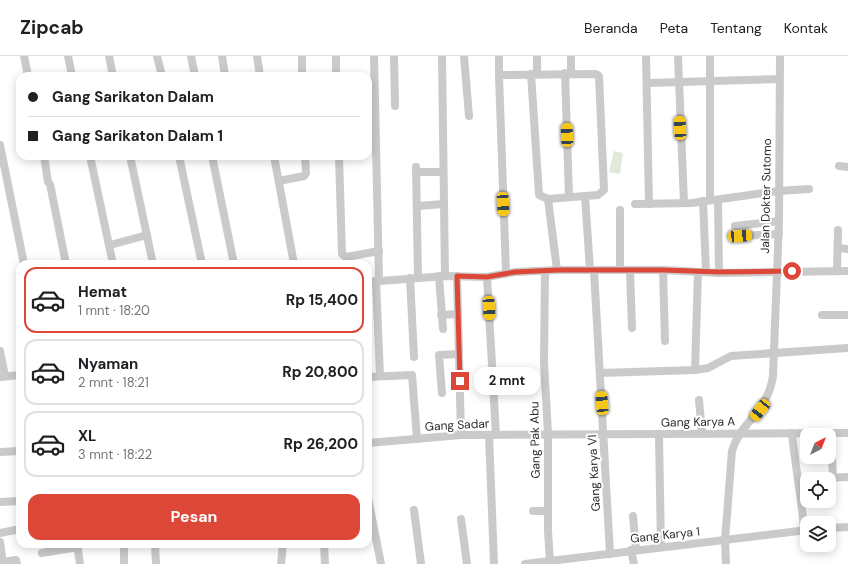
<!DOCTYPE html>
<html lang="id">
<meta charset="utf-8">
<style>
:root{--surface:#fff;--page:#f2f2f2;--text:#202124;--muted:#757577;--line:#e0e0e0;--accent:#dd4737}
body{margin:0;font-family:"DM Sans",sans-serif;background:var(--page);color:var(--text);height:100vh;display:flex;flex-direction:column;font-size:15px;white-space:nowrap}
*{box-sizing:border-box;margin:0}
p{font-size:13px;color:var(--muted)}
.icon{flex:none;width:22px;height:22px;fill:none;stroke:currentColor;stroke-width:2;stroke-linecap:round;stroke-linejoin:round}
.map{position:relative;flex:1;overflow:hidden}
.side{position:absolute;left:16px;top:204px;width:356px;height:288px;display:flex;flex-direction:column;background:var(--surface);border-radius:12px;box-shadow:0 2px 10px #0003}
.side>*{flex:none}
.top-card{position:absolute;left:16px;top:16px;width:356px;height:88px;border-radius:12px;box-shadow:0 2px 10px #0003;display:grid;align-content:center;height:88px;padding:0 12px;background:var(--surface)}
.needle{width:26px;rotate:42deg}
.controls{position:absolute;left:800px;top:372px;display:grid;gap:8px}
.controls a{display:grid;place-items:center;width:36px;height:36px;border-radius:8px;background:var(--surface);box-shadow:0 2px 10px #0003;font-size:20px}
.end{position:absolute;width:18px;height:18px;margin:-9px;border:5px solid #dd4737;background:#fff;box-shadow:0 0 0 2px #fff}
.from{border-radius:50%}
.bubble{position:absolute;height:28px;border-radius:12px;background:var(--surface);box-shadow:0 2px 10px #0003;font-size:13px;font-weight:700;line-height:28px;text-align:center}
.car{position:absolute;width:12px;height:24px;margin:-12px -6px;border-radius:5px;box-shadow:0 0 3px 1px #0007;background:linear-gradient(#f5c518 24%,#345 0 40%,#f5c518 0 76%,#345 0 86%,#f5c518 0)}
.top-card b{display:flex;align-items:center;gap:14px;height:38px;font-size:15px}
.top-card b+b{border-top:1px solid var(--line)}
.top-card i{width:10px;height:10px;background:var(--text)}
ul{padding:7px 0 0;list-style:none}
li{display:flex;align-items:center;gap:12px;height:66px;margin:0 8px 6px;padding:0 4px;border:2px solid var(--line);border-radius:12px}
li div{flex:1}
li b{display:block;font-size:15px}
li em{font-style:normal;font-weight:700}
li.selected{border-color:var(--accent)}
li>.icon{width:36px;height:36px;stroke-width:1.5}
.cta{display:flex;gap:8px;margin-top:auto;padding:8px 12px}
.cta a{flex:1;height:46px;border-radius:12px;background:var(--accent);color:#fff;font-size:16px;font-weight:700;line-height:46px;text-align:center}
header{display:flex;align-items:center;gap:24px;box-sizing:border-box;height:56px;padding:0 20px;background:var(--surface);border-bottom:1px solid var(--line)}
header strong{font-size:19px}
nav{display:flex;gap:22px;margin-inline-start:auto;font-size:14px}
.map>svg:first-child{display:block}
</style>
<header>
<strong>Zipcab</strong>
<nav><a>Beranda</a><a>Peta</a><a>Tentang</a><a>Kontak</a></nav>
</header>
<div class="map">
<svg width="848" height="508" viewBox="0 0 848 508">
<rect width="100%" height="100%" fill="#fff"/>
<path fill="#e1eadb" d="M614 95 623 97 620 118 609 116Z"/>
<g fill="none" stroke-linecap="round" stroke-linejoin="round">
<g stroke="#cacaca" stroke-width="8">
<path d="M24 0 28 20"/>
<path d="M68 0 72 20"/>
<path d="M109 0 113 20"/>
<path d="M157 0 162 20"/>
<path d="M191 0 195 20"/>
<path d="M222 0 225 20"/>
<path d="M257 0 260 20"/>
<path d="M302 0V20"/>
<path d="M336 0V20"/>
<path d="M374 0 379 225"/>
<path d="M394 0 395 50"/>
<path d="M442 0 445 220"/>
<path d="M464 0 469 60"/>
<path d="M499 0V19"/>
<path d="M537 0V18"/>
<path d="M571 0V17"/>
<path d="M646 0 649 148"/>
<path d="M678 0 684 147"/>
<path d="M565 17 569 141"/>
<path d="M531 18 539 139 548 143 585 140"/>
<path d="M647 27 779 23"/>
<path d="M0 89 24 208"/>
<path d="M44 100 48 126 50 128 66 208"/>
<path d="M90 100 113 208"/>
<path d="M130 100 153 208"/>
<path d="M179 100 202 208"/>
<path d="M212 100 234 208"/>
<path d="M274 100 294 208"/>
<path d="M339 100 342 198 346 201 379 195"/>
<path d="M839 110 848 111"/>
<path d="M416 111 418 221"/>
<path d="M416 116H443"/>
<path d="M279 125 304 120 306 117 305 100"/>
<path d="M548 143 557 214"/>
<path d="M710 144V0"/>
<path d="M718 144 719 217"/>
<path d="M703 145 706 216"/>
<path d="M635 148 692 147 778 135 809 133"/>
<path d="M417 150 444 148"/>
<path d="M735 170 779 165"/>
<path d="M740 180 779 178"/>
<path d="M110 189 147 179"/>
<path d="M838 192 848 193"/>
<path d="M620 214V154"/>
<path d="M630 214 632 272"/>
<path d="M663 214 665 285"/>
<path d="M545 215 544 306 548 378V475L550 505"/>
<path d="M594 215 610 498"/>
<path d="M837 215 838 174"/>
<path d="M506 217 499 19 596 18 599 20 604 134 598 139 585 140 590 214"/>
<path d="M439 220 443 273"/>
<path d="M457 220 461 379"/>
<path d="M487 221 496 379"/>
<path d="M410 222 414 301"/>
<path d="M376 225 380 320"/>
<path d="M368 226 445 220 487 221 515 216 557 214H663L719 217 848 215"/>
<path d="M441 259 458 258"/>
<path d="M822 259H848"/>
<path d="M0 295 5 320"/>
<path d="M695 314 698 216"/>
<path d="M600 317 695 314 708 312 731 300 848 292"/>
<path d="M1 321 20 319"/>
<path d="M368 321 412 319 417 383"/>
<path d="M442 337 439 299 459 298"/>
<path d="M699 344 702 378"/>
<path d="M792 377C795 410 802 442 804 475"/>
<path d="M489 379 494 508"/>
<path d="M659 379 661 491"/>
<path d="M368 387 461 379 848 377"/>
<path d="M0 396 20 395"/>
<path d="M832 400 833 422"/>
<path d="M821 422 848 421"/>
<path d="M368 442 381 508"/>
<path d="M0 446 20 445"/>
<path d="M414 454 421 508"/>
<path d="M533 455H548"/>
<path d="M633 460 636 494"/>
<path d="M461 463 467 508"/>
<path d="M829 472 848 471"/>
<path d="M0 477 20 473"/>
<path d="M0 486 3 508"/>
<path d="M77 488 80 508"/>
<path d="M124 488V508"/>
<path d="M155 488 156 508"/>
<path d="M324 488 325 508"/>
<path d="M631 494 634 508"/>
<path d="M42 497 78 491"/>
<path d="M3 506 16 504 17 508"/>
<path d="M281 508 283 488"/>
<path d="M525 508 807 474"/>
<path d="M726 508 725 484 732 395C740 366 768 356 773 320L779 165 780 0"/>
</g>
</g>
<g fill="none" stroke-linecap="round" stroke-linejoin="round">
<path stroke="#dd4737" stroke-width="5" d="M460 325 457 220 487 221 515 216 558 214H663L719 216 792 215"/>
</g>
<g text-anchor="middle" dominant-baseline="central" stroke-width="4" stroke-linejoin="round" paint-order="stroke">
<g font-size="12" fill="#2d2d2d" stroke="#fff">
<text transform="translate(766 140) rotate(-89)">Jalan Dokter Sutomo</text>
<text transform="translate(698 366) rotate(-1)">Gang Karya A</text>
<text transform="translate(457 369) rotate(-3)">Gang Sadar</text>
<text transform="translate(535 384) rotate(-91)">Gang Pak Abu</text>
<text transform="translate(594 417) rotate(-93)">Gang Karya VI</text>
<text transform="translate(665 479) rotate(-6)">Gang Karya 1</text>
</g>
</g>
</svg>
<div class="controls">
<a><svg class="needle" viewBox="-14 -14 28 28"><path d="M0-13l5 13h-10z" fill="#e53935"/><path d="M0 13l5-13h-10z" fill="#757577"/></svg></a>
<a><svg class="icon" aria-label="locate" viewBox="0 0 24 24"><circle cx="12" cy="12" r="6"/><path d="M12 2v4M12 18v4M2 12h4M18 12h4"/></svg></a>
<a><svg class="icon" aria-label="layers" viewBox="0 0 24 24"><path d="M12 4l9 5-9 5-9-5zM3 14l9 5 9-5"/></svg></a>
</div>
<i class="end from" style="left:792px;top:215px"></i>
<i class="end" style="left:460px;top:325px"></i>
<div class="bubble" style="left:474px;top:311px;width:66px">2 mnt</div>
<i class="car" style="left:680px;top:72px;rotate:357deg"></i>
<i class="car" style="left:567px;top:79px;rotate:358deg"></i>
<i class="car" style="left:503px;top:148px;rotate:177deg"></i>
<i class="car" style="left:740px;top:180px;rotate:86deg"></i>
<i class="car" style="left:489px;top:252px;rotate:177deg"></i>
<i class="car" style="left:602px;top:347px;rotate:355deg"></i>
<i class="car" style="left:760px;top:354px;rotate:218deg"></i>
<div class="top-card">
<b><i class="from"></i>Gang Sarikaton Dalam</b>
<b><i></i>Gang Sarikaton Dalam 1</b>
</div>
<section class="side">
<ul>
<li class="selected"><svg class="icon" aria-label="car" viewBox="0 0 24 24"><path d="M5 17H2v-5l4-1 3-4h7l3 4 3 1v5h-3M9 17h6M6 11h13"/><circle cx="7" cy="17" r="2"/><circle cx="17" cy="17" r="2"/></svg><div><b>Hemat</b><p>1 mnt · 18:20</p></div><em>Rp 15,400</em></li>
<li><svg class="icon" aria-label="car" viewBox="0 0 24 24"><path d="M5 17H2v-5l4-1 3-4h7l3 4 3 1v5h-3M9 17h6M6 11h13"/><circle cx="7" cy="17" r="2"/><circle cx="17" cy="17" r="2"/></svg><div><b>Nyaman</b><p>2 mnt · 18:21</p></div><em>Rp 20,800</em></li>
<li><svg class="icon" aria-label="car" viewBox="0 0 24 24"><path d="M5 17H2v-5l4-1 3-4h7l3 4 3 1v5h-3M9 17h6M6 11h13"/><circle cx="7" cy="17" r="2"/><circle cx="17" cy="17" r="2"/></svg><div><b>XL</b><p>3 mnt · 18:22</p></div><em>Rp 26,200</em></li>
</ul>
<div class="cta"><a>Pesan</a></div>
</section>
</div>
